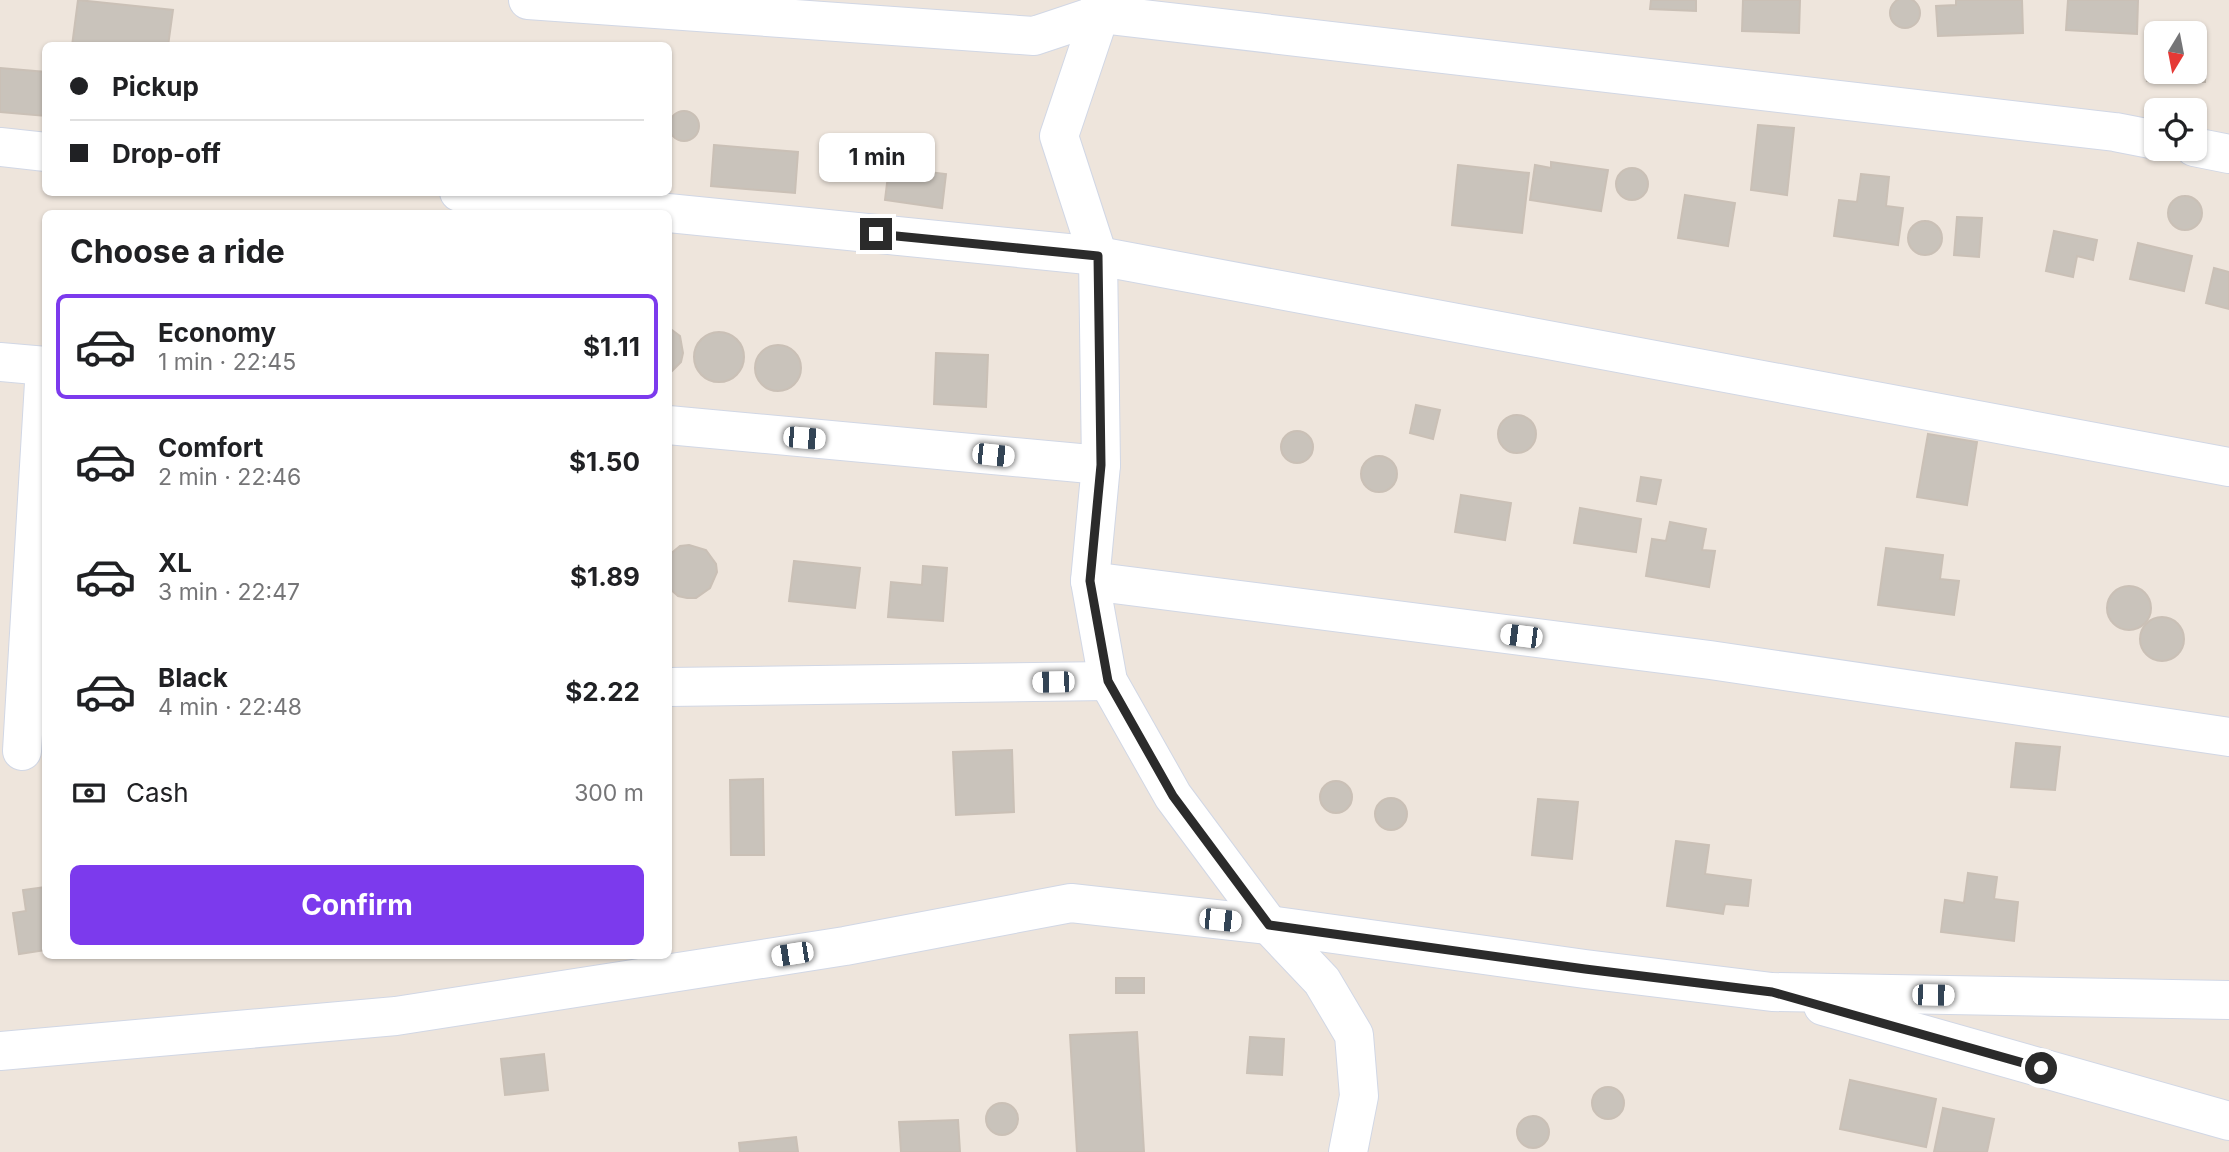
<!DOCTYPE html>
<meta charset="utf-8">
<style>
:root{--surface:#fff;--page:#f6f6f6;--text:#202124;--muted:#757577;--line:#e0e0e0;--accent:#7c3aed}
body{margin:0;font-family:Inter,sans-serif;background:var(--page);color:var(--text);height:100vh;display:flex;flex-direction:column;font-size:26px;white-space:nowrap}
*{box-sizing:border-box;margin:0}
p{font-size:23px;color:var(--muted)}
.icon{flex:none;width:38px;height:38px;fill:none;stroke:currentColor;stroke-width:2;stroke-linecap:round;stroke-linejoin:round}
.map{position:relative;flex:1;overflow:hidden}
.drawer{position:absolute;left:42px;top:210px;width:630px;height:749px;display:flex;flex-direction:column;background:var(--surface);border-radius:10px;box-shadow:0 2px 5px #0004}
.drawer>*{flex:none}
.hud{position:absolute;left:42px;top:42px;width:630px;height:154px;border-radius:10px;box-shadow:0 2px 5px #0004;display:grid;align-content:center;height:154px;padding:0 28px;background:var(--surface)}
.needle{width:46px;rotate:190deg}
.fabs{position:absolute;left:2144px;top:21px;display:grid;gap:14px}
.fabs a{display:grid;place-items:center;width:63px;height:63px;border-radius:10px;background:var(--surface);box-shadow:0 2px 5px #0004;font-size:35px}
.end{position:absolute;width:32px;height:32px;margin:-16px;border:9px solid #2b2b2b;background:#fff;box-shadow:0 0 0 4px #fff}
.from{border-radius:50%}
.bubble{position:absolute;height:49px;border-radius:10px;background:var(--surface);box-shadow:0 2px 5px #0004;font-size:23px;font-weight:700;line-height:49px;text-align:center}
.car{position:absolute;width:21px;height:42px;margin:-21px -10px;border-radius:9px;box-shadow:0 0 5px 2px #0007;background:linear-gradient(#fff 24%,#345 0 40%,#fff 0 76%,#345 0 86%,#fff 0)}
.hud b{display:flex;align-items:center;gap:24px;height:66px;font-size:26px}
.hud b+b{border-top:2px solid var(--line)}
.hud i{width:18px;height:18px;background:var(--text)}
ul{padding:0;list-style:none}
li{display:flex;align-items:center;gap:21px;height:105px;margin:0 14px 10px;padding:0 14px;border:4px solid transparent;border-radius:10px}
li div{flex:1}
li b{display:block;font-size:26px}
li em{font-style:normal;font-weight:700}
li.active{border-color:var(--accent)}
li>.icon{width:63px;height:63px;stroke-width:1.5}
h2{padding:0 28px;font-size:32px;line-height:84px}
.pay{display:flex;align-items:center;gap:18px;height:77px;padding:0 28px;font-size:26px}
.pay p{margin-inline-start:auto}
.primary-button{display:flex;gap:14px;margin-top:auto;padding:14px 28px}
.primary-button a{flex:1;height:80px;border-radius:10px;background:var(--accent);color:#fff;font-size:28px;font-weight:700;line-height:80px;text-align:center}
.map>svg:first-child{display:block}
</style>
<div class="map">
<svg width="2229" height="1152" viewBox="0 0 2229 1152">
<rect width="100%" height="100%" fill="#eee5dc"/>
<g fill="#c9c3bb" stroke="#cac0b6" stroke-width="2">
<circle cx="1905" cy="13" r="15"/>
<path d="M78 0 173 10 168 46H72Z"/>
<path d="M1651 0H1696V11L1650 9Z"/>
<path d="M1743 0H1800L1799 33 1742 31Z"/>
<path d="M1956 0H2022L2023 33 1938 36 1936 6 1956 5Z"/>
<path d="M2068 0H2138L2137 34 2066 30Z"/>
<path d="M2150 32 2179 33H2156V72H2194V34L2206 35 2205 82 2147 81Z"/>
<path d="M0 68 46 72V116L0 112Z"/>
<circle cx="684" cy="126" r="15"/>
<path d="M1758 125 1794 128 1787 195 1751 190Z"/>
<path d="M714 145 798 152 795 193 711 186Z"/>
<path d="M1551 162 1608 170 1601 211 1530 200 1535 165 1551 168Z"/>
<path d="M1458 165 1529 173 1522 233 1452 225Z"/>
<path d="M889 167 946 174 942 208 885 200Z"/>
<circle cx="1632" cy="184" r="16"/>
<path d="M1861 174 1889 177 1886 206 1903 208 1898 245 1834 236 1839 200 1857 202Z"/>
<path d="M1685 195 1735 203 1728 246 1678 238Z"/>
<circle cx="2185" cy="213" r="17"/>
<path d="M1957 217 1982 218 1979 257 1954 255Z"/>
<circle cx="1925" cy="238" r="17"/>
<path d="M2054 231 2097 240 2093 260 2077 256 2073 277 2046 271Z"/>
<path d="M2138 243 2192 256 2184 291 2130 279Z"/>
<path d="M2214 268 2229 272V309L2206 303Z"/>
<path d="M668 327 680 336 683 353 681 362 668 375Z"/>
<circle cx="719" cy="357" r="25"/>
<circle cx="778" cy="368" r="23"/>
<path d="M936 353 988 355 986 407 934 404Z"/>
<path d="M1416 405 1440 410 1433 439 1410 433Z"/>
<circle cx="1517" cy="434" r="19"/>
<circle cx="1297" cy="447" r="16"/>
<path d="M1928 434 1977 442 1967 505 1917 497Z"/>
<circle cx="1379" cy="474" r="18"/>
<path d="M1641 477 1661 480 1656 504 1637 501Z"/>
<path d="M1461 495 1511 503 1505 540 1455 532Z"/>
<path d="M1580 508 1641 519 1636 552 1574 543Z"/>
<path d="M1670 522 1706 529 1702 550 1715 551 1709 587 1646 576 1652 539 1666 541Z"/>
<path d="M689 545 706 550 716 564 717 572 710 588 696 598H687L678 596 668 587V556L680 546Z"/>
<path d="M1886 548 1943 555 1940 579 1959 581 1954 615 1878 605Z"/>
<path d="M794 561 860 568 855 608 789 601Z"/>
<path d="M923 566 947 568 943 621 888 617 891 582 922 585Z"/>
<circle cx="2129" cy="608" r="22"/>
<circle cx="2162" cy="639" r="22"/>
<path d="M2016 743 2060 747 2055 790 2011 787Z"/>
<path d="M1012 750 1014 812 956 815 953 752Z"/>
<path d="M763 779 764 855H731L730 780Z"/>
<circle cx="1336" cy="797" r="16"/>
<circle cx="1391" cy="814" r="16"/>
<path d="M1538 799 1578 802 1572 859 1532 855Z"/>
<path d="M1676 841 1709 845 1705 874 1751 880 1748 906 1725 904 1723 914 1667 906Z"/>
<path d="M1968 873 1997 877 1994 899 2018 902 2014 941 1941 932 1945 900 1964 903Z"/>
<path d="M46 887V950L19 954 13 913 26 911 23 890Z"/>
<rect x="1116" y="978" width="28" height="15"/>
<path d="M1137 1032 1144 1152H1077L1070 1035Z"/>
<path d="M1250 1037 1284 1039 1282 1075 1247 1073Z"/>
<path d="M544 1054 548 1090 505 1095 501 1059Z"/>
<path d="M1850 1080 1936 1099 1926 1147 1840 1129Z"/>
<circle cx="1608" cy="1103" r="16"/>
<circle cx="1002" cy="1119" r="16"/>
<path d="M1943 1108 1994 1119 1987 1152H1934Z"/>
<circle cx="1533" cy="1132" r="16"/>
<path d="M958 1120 960 1152H901L899 1122Z"/>
<path d="M796 1137 798 1152H740L739 1143Z"/>
</g>
<g fill="none" stroke-linecap="round" stroke-linejoin="round">
<g stroke="#d1d7e5" stroke-width="40">
<g id="minor">
<path d="M528 0 1034 36 1100 14 2115 132 2156 140"/>
<path d="M1100 0V14L1059 136 1098 256 1101 465 1090 581 1108 681 1173 796 1269 925 1322 981 1354 1035 1359 1096 1348 1152"/>
<path d="M0 147 46 152"/>
<path d="M2194 147 2229 154"/>
<path d="M459 192 1098 256 2229 467"/>
<path d="M0 362 46 366"/>
<path d="M668 425 1101 465"/>
<path d="M1090 581 1710 660 2229 737"/>
<path d="M668 687 1108 681"/>
<path d="M22 751 45 366"/>
<path d="M1823 1006 2229 1121"/>
<path d="M0 1051 396 1016 845 946 1071 903 1269 925 1585 969 1772 992 2229 1000"/>
</g>
</g>
<use href="#minor" stroke="#fff" stroke-width="38"/>
</g>
<g fill="none" stroke-linecap="round" stroke-linejoin="round">
<path stroke="#2b2b2b" stroke-width="9" d="M876 234 1098 256 1101 465 1090 581 1108 681 1173 796 1269 925 1585 969 1772 992 2041 1068"/>
</g>
</svg>
<div class="fabs">
<a><svg class="needle" viewBox="-14 -14 28 28"><path d="M0-13l5 13h-10z" fill="#e53935"/><path d="M0 13l5-13h-10z" fill="#757577"/></svg></a>
<a><svg class="icon" aria-label="locate" viewBox="0 0 24 24"><circle cx="12" cy="12" r="6"/><path d="M12 2v4M12 18v4M2 12h4M18 12h4"/></svg></a>
</div>
<i class="end from" style="left:2041px;top:1068px"></i>
<i class="end" style="left:876px;top:234px"></i>
<div class="bubble" style="left:819px;top:133px;width:116px">1 min</div>
<i class="car" style="left:804px;top:438px;rotate:95deg"></i>
<i class="car" style="left:993px;top:455px;rotate:96deg"></i>
<i class="car" style="left:1521px;top:636px;rotate:277deg"></i>
<i class="car" style="left:1053px;top:682px;rotate:269deg"></i>
<i class="car" style="left:1220px;top:920px;rotate:96deg"></i>
<i class="car" style="left:792px;top:954px;rotate:261deg"></i>
<i class="car" style="left:1933px;top:995px;rotate:91deg"></i>
<div class="hud">
<b><i class="from"></i>Pickup</b>
<b><i></i>Drop-off</b>
</div>
<section class="drawer">
<h2>Choose a ride</h2>
<ul>
<li class="active"><svg class="icon" aria-label="car" viewBox="0 0 24 24"><path d="M5 17H2v-5l4-1 3-4h7l3 4 3 1v5h-3M9 17h6M6 11h13"/><circle cx="7" cy="17" r="2"/><circle cx="17" cy="17" r="2"/></svg><div><b>Economy</b><p>1 min · 22:45</p></div><em>$1.11</em></li>
<li><svg class="icon" aria-label="car" viewBox="0 0 24 24"><path d="M5 17H2v-5l4-1 3-4h7l3 4 3 1v5h-3M9 17h6M6 11h13"/><circle cx="7" cy="17" r="2"/><circle cx="17" cy="17" r="2"/></svg><div><b>Comfort</b><p>2 min · 22:46</p></div><em>$1.50</em></li>
<li><svg class="icon" aria-label="car" viewBox="0 0 24 24"><path d="M5 17H2v-5l4-1 3-4h7l3 4 3 1v5h-3M9 17h6M6 11h13"/><circle cx="7" cy="17" r="2"/><circle cx="17" cy="17" r="2"/></svg><div><b>XL</b><p>3 min · 22:47</p></div><em>$1.89</em></li>
<li><svg class="icon" aria-label="car" viewBox="0 0 24 24"><path d="M5 17H2v-5l4-1 3-4h7l3 4 3 1v5h-3M9 17h6M6 11h13"/><circle cx="7" cy="17" r="2"/><circle cx="17" cy="17" r="2"/></svg><div><b>Black</b><p>4 min · 22:48</p></div><em>$2.22</em></li>
</ul>
<div class="pay"><svg class="icon" aria-label="cash" viewBox="0 0 24 24"><path d="M3 7h18v10H3z"/><circle cx="12" cy="12" r="2"/></svg>Cash<p>300 m</p></div>
<div class="primary-button"><a>Confirm</a></div>
</section>
</div>
